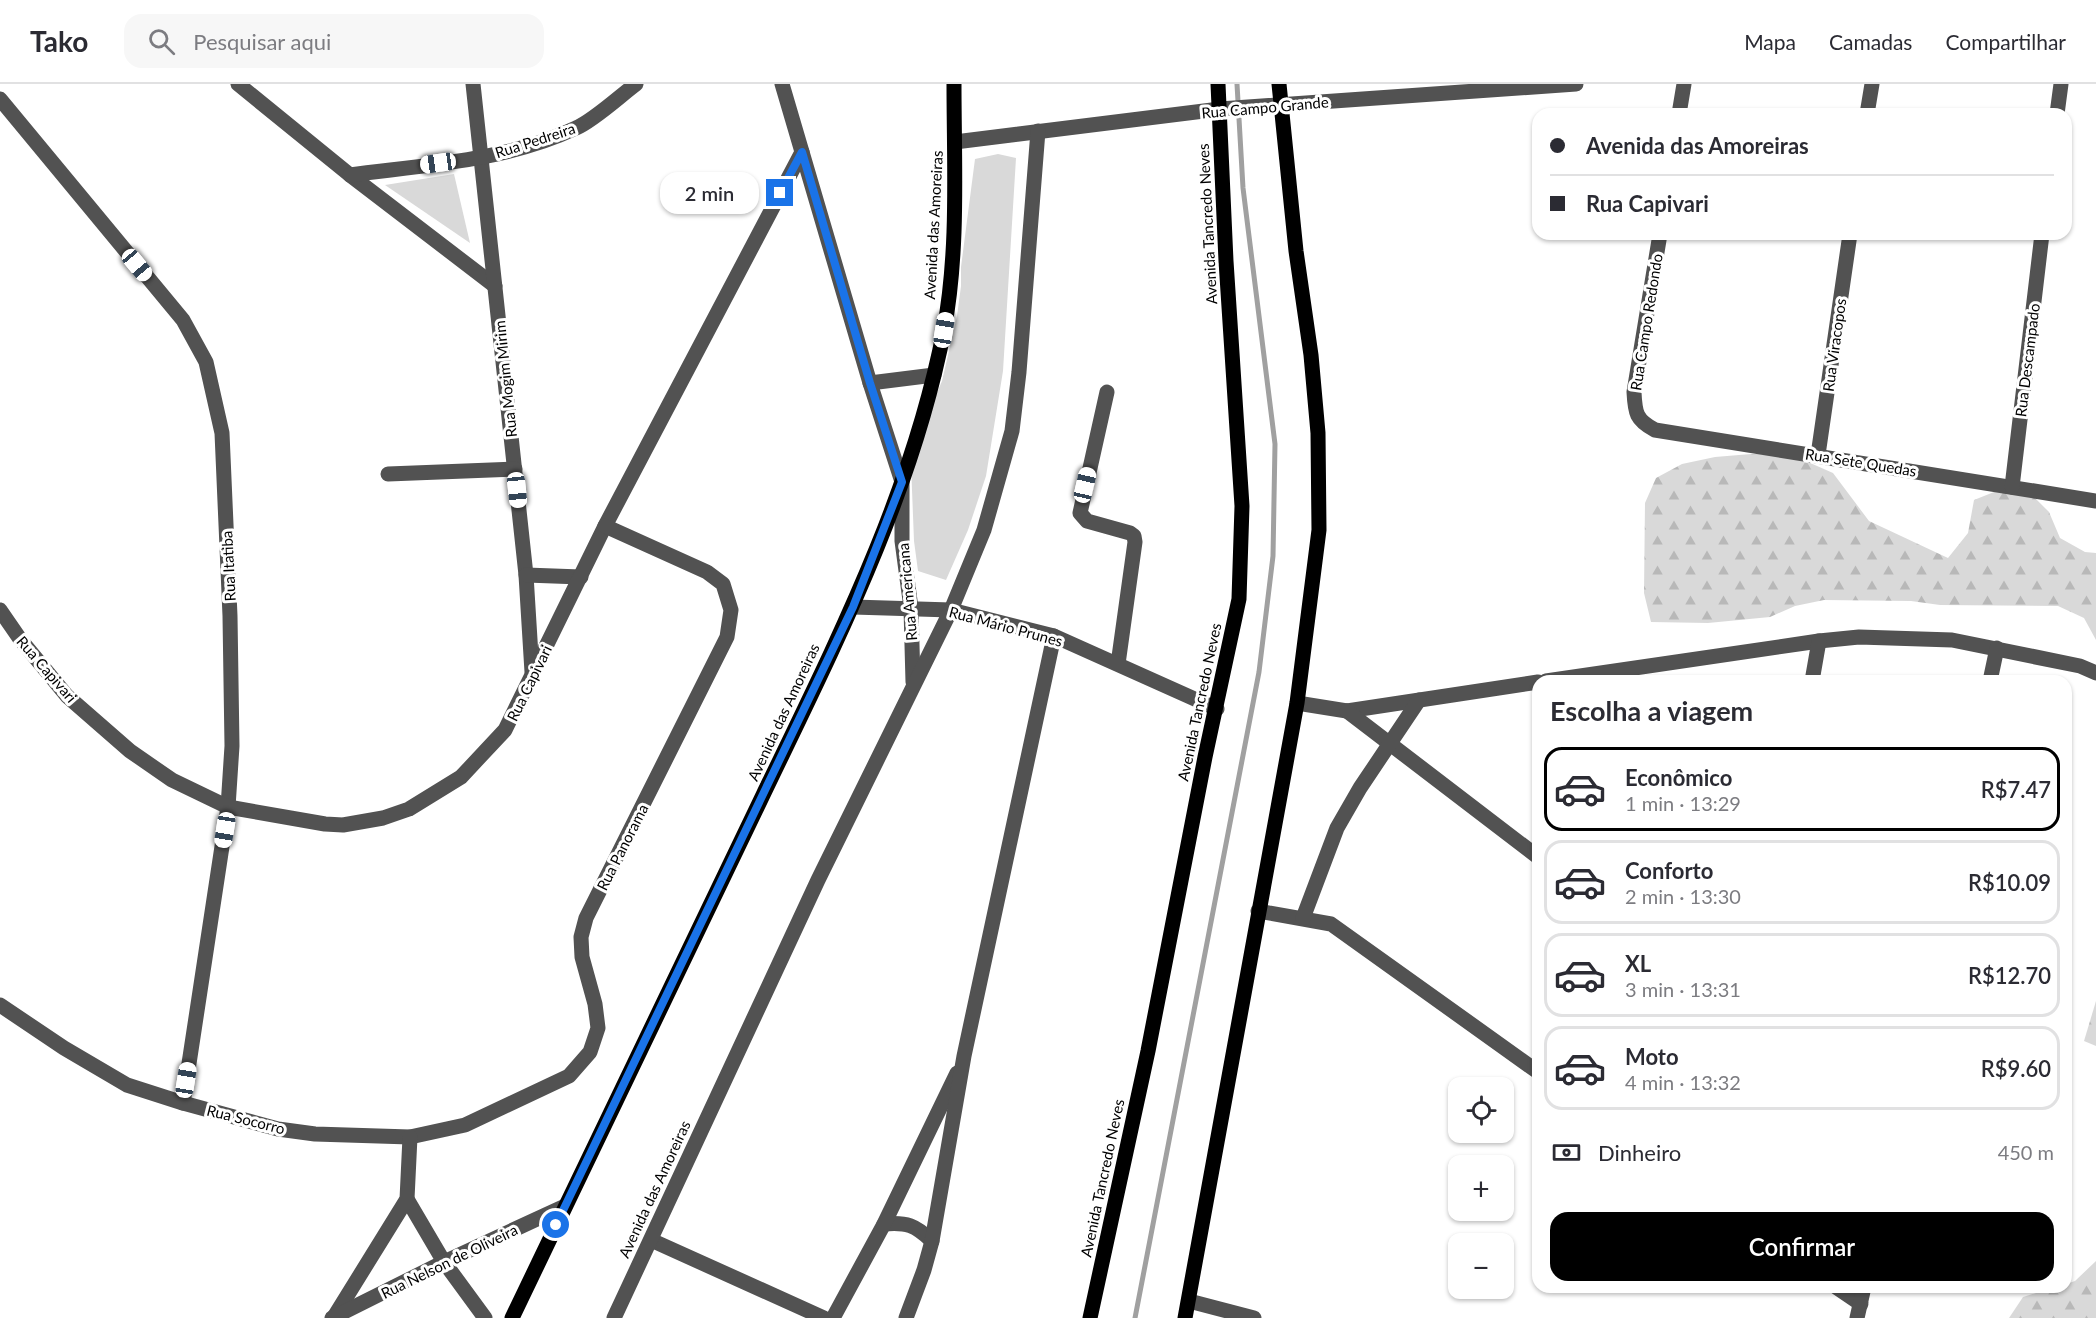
<!DOCTYPE html>
<html lang="pt">
<meta charset="utf-8">
<style>
:root{--surface:#fff;--page:#f7f7f7;--text:#2b2b33;--muted:#7c7c81;--line:#e1e1e2;--accent:#000}
body{margin:0;font-family:Lato,sans-serif;background:var(--page);color:var(--text);height:100vh;display:flex;flex-direction:column;font-size:22px;white-space:nowrap}
*{box-sizing:border-box;margin:0}
p{font-size:20px;color:var(--muted)}
.icon{flex:none;width:33px;height:33px;fill:none;stroke:currentColor;stroke-width:2;stroke-linecap:round;stroke-linejoin:round}
.map{position:relative;flex:1;overflow:hidden}
.details{position:absolute;left:1532px;top:591px;width:540px;height:618px;display:flex;flex-direction:column;background:var(--surface);border-radius:18px;box-shadow:0 2px 4px #0004}
.details>*{flex:none}
.guide{position:absolute;left:1532px;top:24px;width:540px;height:132px;border-radius:18px;box-shadow:0 2px 4px #0004;display:grid;align-content:center;height:132px;padding:0 18px;background:var(--surface)}
.fabs{position:absolute;left:1448px;top:993px;display:grid;gap:12px}
.fabs a{display:grid;place-items:center;width:66px;height:66px;border-radius:12px;background:var(--surface);box-shadow:0 2px 4px #0004;font-size:30px}
.end{position:absolute;width:27px;height:27px;margin:-14px;border:8px solid #1a73e8;background:#fff;box-shadow:0 0 0 3px #fff}
.from{border-radius:50%}
.bubble{position:absolute;height:42px;border-radius:18px;background:var(--surface);box-shadow:0 2px 4px #0004;font-size:20px;font-weight:600;line-height:42px;text-align:center}
.car{position:absolute;width:18px;height:36px;margin:-18px -9px;border-radius:8px;box-shadow:0 0 4px 2px #0007;background:linear-gradient(#fff 24%,#345 0 40%,#fff 0 76%,#345 0 86%,#fff 0)}
.guide b{display:flex;align-items:center;gap:21px;height:57px;font-size:22px}
.guide b+b{border-top:2px solid var(--line)}
.guide i{width:15px;height:15px;background:var(--text)}
ul{padding:0;list-style:none}
li{display:flex;align-items:center;gap:18px;height:84px;margin:0 12px 9px;padding:0 6px;border:3px solid var(--line);border-radius:18px}
li div{flex:1}
li b{display:block;font-size:22px}
li em{font-style:normal;font-weight:600}
li.current{border-color:var(--accent)}
li>.icon{width:54px;height:54px;stroke-width:1.5}
h2{padding:0 18px;font-size:27px;line-height:72px}
.pay{display:flex;align-items:center;gap:15px;height:66px;padding:0 18px;font-size:22px}
.pay p{margin-inline-start:auto}
.button{display:flex;gap:12px;margin-top:auto;padding:12px 18px}
.button a{flex:1;height:69px;border-radius:18px;background:var(--accent);color:#fff;font-size:24px;font-weight:600;line-height:69px;text-align:center}
header{display:flex;align-items:center;gap:36px;box-sizing:border-box;height:84px;padding:0 30px;background:var(--surface);border-bottom:2px solid var(--line)}
header strong{font-size:28px}
nav{display:flex;gap:33px;margin-inline-start:auto;font-size:21px}
.search{width:420px;height:54px;background:var(--page);display:flex;align-items:center;gap:15px;box-sizing:border-box;padding:0 21px;border-radius:18px;color:var(--muted);font-size:22px}
.map>svg:first-child{display:block}
</style>
<header>
<strong>Tako</strong>
<div class="search"><svg class="icon" aria-label="search" viewBox="0 0 24 24"><circle cx="10" cy="10" r="6"/><path d="M15 15l6 6"/></svg>Pesquisar aqui</div>
<nav><a>Mapa</a><a>Camadas</a><a>Compartilhar</a></nav>
</header>
<div class="map">
<svg width="2096" height="1234" viewBox="0 0 2096 1234">
<defs>
<pattern id="forest-firs" width="22" height="20" patternUnits="userSpaceOnUse" patternTransform="scale(1.5)"><rect width="22" height="20" fill="#d9d9d9"/><path d="M5 1l3.5 6h-7zM16 11l3.5 6h-7z" fill="#b8b8b8"/></pattern>
</defs>
<rect width="100%" height="100%" fill="#fff"/>
<g fill="url(#forest-firs)">
<path d="M1751 370 1779 371 1808 378 1833 389 1869 437 1948 474 1968 449 1974 416 1999 406 2028 407 2049 428 2060 454 2085 468 2096 469V556L2084 534 2058 522 1940 521 1911 517 1824 516 1795 522 1770 533 1708 539 1651 538 1644 509 1645 419 1656 394 1682 380 1715 373Z"/>
<path d="M2096 917V962L2084 957Z"/>
<path d="M2096 1177V1234H2009L2023 1213 2055 1203H2066V1200L2075 1197Z"/>
</g>
<g fill="#d9d9d9">
<path d="M998 70 1016 74 1003 287 986 392 968 446 946 496 918 487 914 457 911 380 924 339 942 297 957 232 961 202V183L975 75Z"/>
<path d="M454 90 470 159 385 101Z"/>
</g>
<g fill="none" stroke-linecap="round" stroke-linejoin="round">
<path stroke="#a0a0a0" stroke-width="5" d="M1135 1234 1259 588 1273 472 1275 360 1243 104 1237 0"/>
<g stroke="#525252" stroke-width="15">
<path d="M238 0 350 91 495 202"/>
<path d="M473 0 526 491 532 588"/>
<path d="M782 0 870 299 902 398V457L911 524 913 598"/>
<path d="M0 15 183 236 206 278 222 349 230 532 232 662 228 723 183 1019"/>
<path d="M1679 30 1684 0"/>
<path d="M1867 30 1872 0"/>
<path d="M2057 30 2061 0"/>
<path d="M955 58 1220 25 1576 0"/>
<path d="M350 91C426 81 506 77 576 44 593 37 620 12 636 0"/>
<path d="M1660 150 1634 308C1635 329 1636 336 1655 346L2096 417"/>
<path d="M870 299 934 291"/>
<path d="M1107 308 1080 429 1087 437 1130 449 1134 452 1135 458 1118 580"/>
<path d="M1818 371 1850 150"/>
<path d="M388 390 515 385"/>
<path d="M2012 403 2042 150"/>
<path d="M526 491 581 493"/>
<path d="M853 523 951 526 1054 552 1217 625"/>
<path d="M0 526 20 555 67 612 130 667 172 696 228 723 325 740 343 741 383 734 409 725 461 693 505 646 605 442 802 68"/>
<path d="M1546 597 1819 557 1859 553 1952 556 2080 582 2096 589"/>
<path d="M1812 597 1819 557"/>
<path d="M1990 597 1997 564"/>
<path d="M1297 619 1347 627 1538 598"/>
<path d="M1347 627 1538 773"/>
<path d="M1258 827 1331 840 1538 988"/>
<path d="M1303 834 1337 744 1360 704 1419 616"/>
<path d="M0 921 64 964 127 1001 183 1019 278 1045 315 1050 410 1053 465 1041 569 992 590 968 598 944 595 920 582 873 581 853 586 834 727 553 731 526 723 500 707 488 605 442"/>
<path d="M407 1115 444 1178 485 1234"/>
<path d="M884 1140C907 1138 915 1141 932 1157"/>
<path d="M651 1156 824 1234"/>
<path d="M1836 1203 1861 1220"/>
<path d="M1189 1217 1254 1234"/>
<path d="M334 1233 407 1115 410 1053"/>
<path d="M332 1234 444 1178 565 1122"/>
<path d="M614 1234 818 796 951 526 984 446 1012 347 1019 288 1038 47"/>
<path d="M833 1234 884 1140 957 989"/>
<path d="M906 1234 924 1186 932 1157 964 972 1054 552"/>
<path d="M1857 1234 1864 1203"/>
</g>
<g stroke="#000" stroke-width="15">
<path d="M512 1234C596 1060 680 886 763 711 835 561 912 411 944 246 959 165 954 82 954 0"/>
<path d="M1090 1234 1148 967 1205 673 1239 515 1242 422 1226 177 1218 0"/>
<path d="M1185 1234 1297 619 1319 446 1318 349 1311 271 1296 167 1279 0"/>
</g>
</g>
<g fill="none" stroke-linecap="round" stroke-linejoin="round">
<path stroke="#1a73e8" stroke-width="8" d="M556 1141 853 523 902 398 870 299 802 68 780 109"/>
</g>
<g text-anchor="middle" dominant-baseline="central" stroke-width="6" stroke-linejoin="round" paint-order="stroke">
<g font-size="15" fill="#000" stroke="#fff">
<text transform="translate(1265 23) rotate(-5)">Rua Campo Grande</text>
<text transform="translate(535 56) rotate(-18)">Rua Pedreira</text>
<text transform="translate(1207 140) rotate(-93)">Avenida Tancredo Neves</text>
<text transform="translate(933 141) rotate(-87)">Avenida das Amoreiras</text>
<text transform="translate(1646 238) rotate(-81)">Rua Campo Redondo</text>
<text transform="translate(1834 261) rotate(-82)">Rua Viracopos</text>
<text transform="translate(2027 276) rotate(-83)">Rua Descampado</text>
<text transform="translate(505 295) rotate(-96)">Rua Mogim Mirim</text>
<text transform="translate(1861 378) rotate(9)">Rua Sete Quedas</text>
<text transform="translate(228 482) rotate(-93)">Rua Itatiba</text>
<text transform="translate(907 508) rotate(-95)">Rua Americana</text>
<text transform="translate(1006 542) rotate(15)">Rua Mário Prunes</text>
<text transform="translate(47 585) rotate(49)">Rua Capivari</text>
<text transform="translate(529 599) rotate(-64)">Rua Capivari</text>
<text transform="translate(1199 618) rotate(-78)">Avenida Tancredo Neves</text>
<text transform="translate(783 628) rotate(-65)">Avenida das Amoreiras</text>
<text transform="translate(622 763) rotate(-63)">Rua Panorama</text>
<text transform="translate(246 1035) rotate(14)">Rua Socorro</text>
<text transform="translate(1102 1094) rotate(-78)">Avenida Tancredo Neves</text>
<text transform="translate(654 1105) rotate(-65)">Avenida das Amoreiras</text>
<text transform="translate(449 1177) rotate(-26)">Rua Nelson de Oliveira</text>
</g>
</g>
</svg>
<div class="fabs">
<a><svg class="icon" aria-label="locate" viewBox="0 0 24 24"><circle cx="12" cy="12" r="6"/><path d="M12 2v4M12 18v4M2 12h4M18 12h4"/></svg></a>
<a>+</a>
<a>−</a>
</div>
<i class="end from" style="left:556px;top:1141px"></i>
<i class="end" style="left:780px;top:109px"></i>
<div class="bubble" style="left:660px;top:88px;width:99px">2 min</div>
<i class="car" style="left:438px;top:79px;rotate:262deg"></i>
<i class="car" style="left:137px;top:181px;rotate:140deg"></i>
<i class="car" style="left:944px;top:246px;rotate:9deg"></i>
<i class="car" style="left:1085px;top:401px;rotate:13deg"></i>
<i class="car" style="left:517px;top:406px;rotate:174deg"></i>
<i class="car" style="left:225px;top:746px;rotate:189deg"></i>
<i class="car" style="left:186px;top:996px;rotate:9deg"></i>
<div class="guide">
<b><i class="from"></i>Avenida das Amoreiras</b>
<b><i></i>Rua Capivari</b>
</div>
<section class="details">
<h2>Escolha a viagem</h2>
<ul>
<li class="current"><svg class="icon" aria-label="car" viewBox="0 0 24 24"><path d="M5 17H2v-5l4-1 3-4h7l3 4 3 1v5h-3M9 17h6M6 11h13"/><circle cx="7" cy="17" r="2"/><circle cx="17" cy="17" r="2"/></svg><div><b>Econômico</b><p>1 min · 13:29</p></div><em>R$7.47</em></li>
<li><svg class="icon" aria-label="car" viewBox="0 0 24 24"><path d="M5 17H2v-5l4-1 3-4h7l3 4 3 1v5h-3M9 17h6M6 11h13"/><circle cx="7" cy="17" r="2"/><circle cx="17" cy="17" r="2"/></svg><div><b>Conforto</b><p>2 min · 13:30</p></div><em>R$10.09</em></li>
<li><svg class="icon" aria-label="car" viewBox="0 0 24 24"><path d="M5 17H2v-5l4-1 3-4h7l3 4 3 1v5h-3M9 17h6M6 11h13"/><circle cx="7" cy="17" r="2"/><circle cx="17" cy="17" r="2"/></svg><div><b>XL</b><p>3 min · 13:31</p></div><em>R$12.70</em></li>
<li><svg class="icon" aria-label="car" viewBox="0 0 24 24"><path d="M5 17H2v-5l4-1 3-4h7l3 4 3 1v5h-3M9 17h6M6 11h13"/><circle cx="7" cy="17" r="2"/><circle cx="17" cy="17" r="2"/></svg><div><b>Moto</b><p>4 min · 13:32</p></div><em>R$9.60</em></li>
</ul>
<div class="pay"><svg class="icon" aria-label="cash" viewBox="0 0 24 24"><path d="M3 7h18v10H3z"/><circle cx="12" cy="12" r="2"/></svg>Dinheiro<p>450 m</p></div>
<div class="button"><a>Confirmar</a></div>
</section>
</div>
